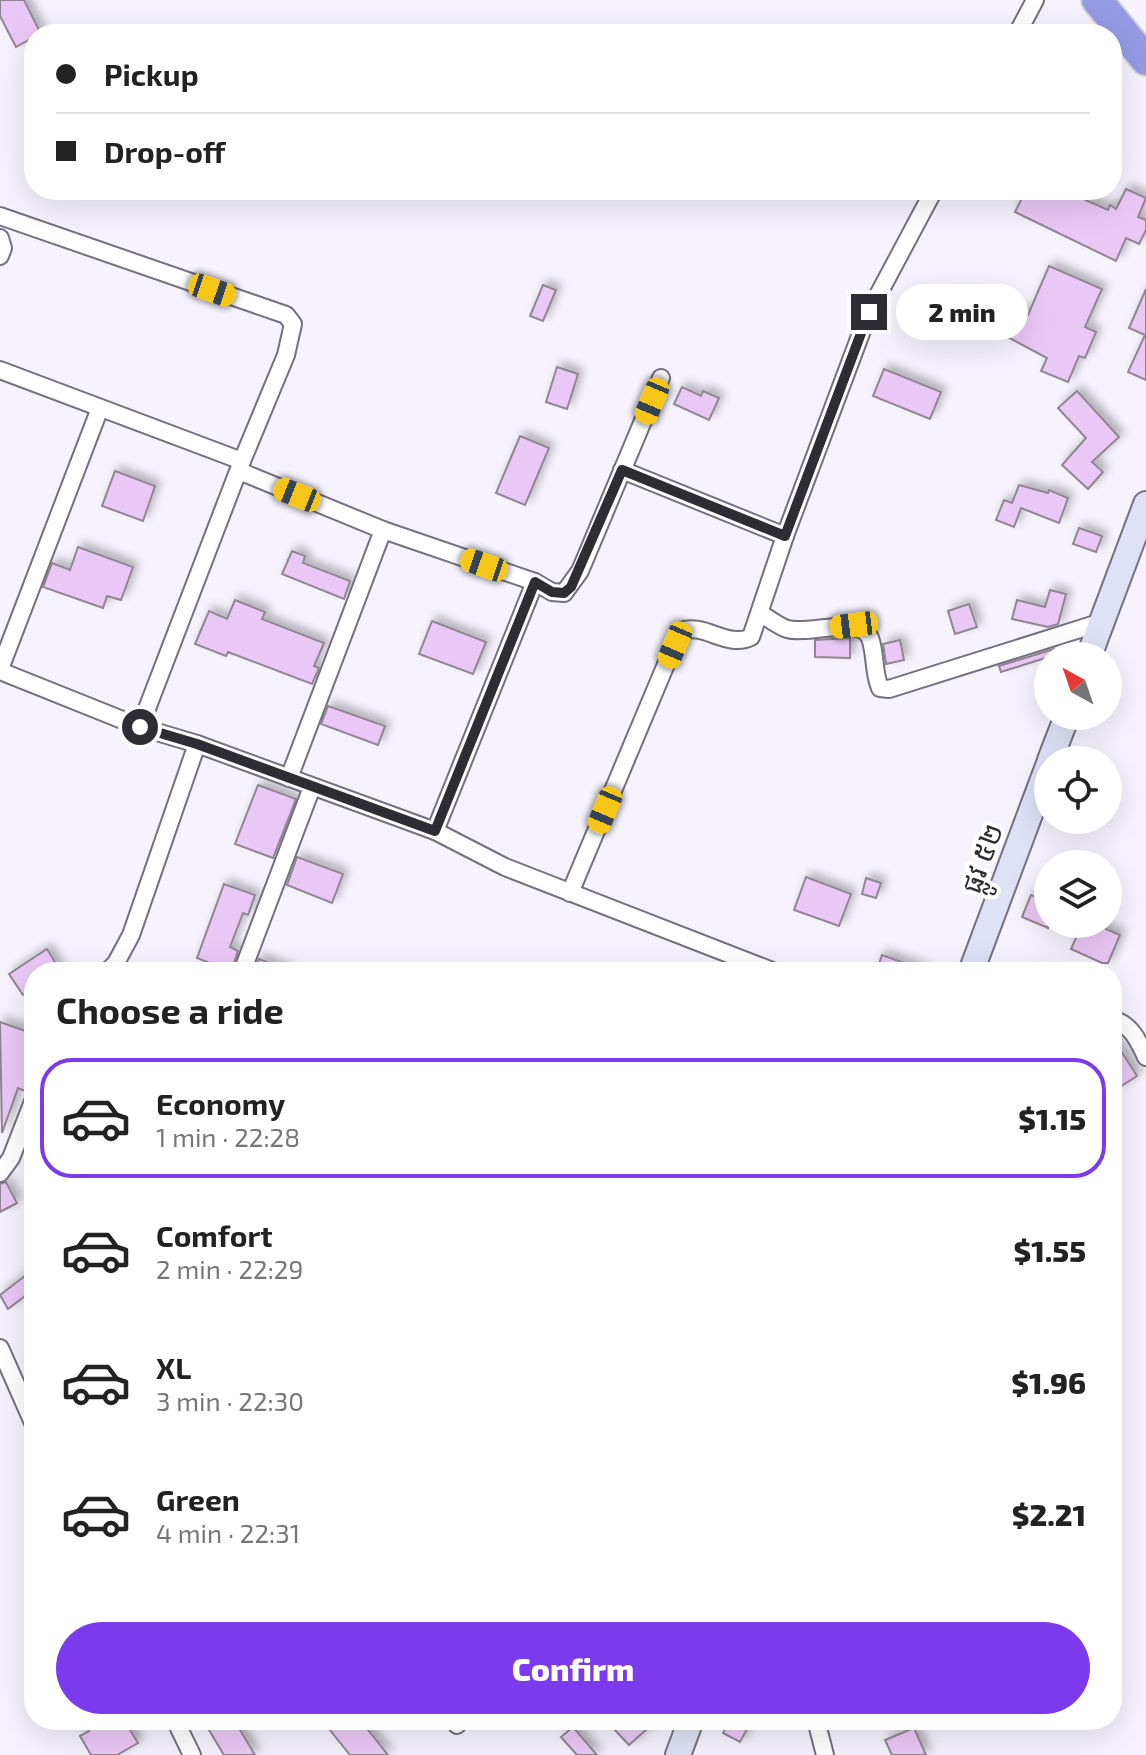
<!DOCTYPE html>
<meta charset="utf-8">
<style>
:root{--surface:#fff;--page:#f6f6f6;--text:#222;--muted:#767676;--line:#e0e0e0;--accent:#7c3aed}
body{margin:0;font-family:"Exo 2","Noto Sans Khmer",sans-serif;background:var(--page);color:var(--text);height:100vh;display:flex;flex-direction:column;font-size:30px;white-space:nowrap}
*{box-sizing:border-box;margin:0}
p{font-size:26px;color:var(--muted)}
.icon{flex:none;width:44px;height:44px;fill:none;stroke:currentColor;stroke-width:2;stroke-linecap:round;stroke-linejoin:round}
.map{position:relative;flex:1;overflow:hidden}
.sheet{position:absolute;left:24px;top:962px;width:1098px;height:768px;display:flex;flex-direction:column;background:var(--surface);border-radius:32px;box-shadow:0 8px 32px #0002}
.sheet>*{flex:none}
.banner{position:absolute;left:24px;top:24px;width:1098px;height:176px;border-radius:32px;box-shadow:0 8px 32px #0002;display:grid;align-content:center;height:176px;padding:0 32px;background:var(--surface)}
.needle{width:52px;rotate:320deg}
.buttons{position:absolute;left:1034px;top:642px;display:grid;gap:16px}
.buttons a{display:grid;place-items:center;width:88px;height:88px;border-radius:50%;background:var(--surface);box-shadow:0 8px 32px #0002;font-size:40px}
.end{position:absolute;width:36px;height:36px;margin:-18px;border:10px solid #2e2d33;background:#fff;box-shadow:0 0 0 4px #fff}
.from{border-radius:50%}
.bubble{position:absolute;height:56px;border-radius:28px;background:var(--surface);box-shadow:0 8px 32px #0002;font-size:26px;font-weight:800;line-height:56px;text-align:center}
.car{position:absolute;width:24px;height:48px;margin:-24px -12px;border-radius:10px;box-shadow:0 0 6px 2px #0007;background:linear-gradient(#f5c518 24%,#345 0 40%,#f5c518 0 76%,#345 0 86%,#f5c518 0)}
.banner b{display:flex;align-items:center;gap:28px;height:76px;font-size:30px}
.banner b+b{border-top:2px solid var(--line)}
.banner i{width:20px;height:20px;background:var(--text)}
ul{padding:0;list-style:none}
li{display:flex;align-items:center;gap:24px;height:120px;margin:0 16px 12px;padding:0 16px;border:4px solid transparent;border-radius:32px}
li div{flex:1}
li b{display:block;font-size:30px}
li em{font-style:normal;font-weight:800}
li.current{border-color:var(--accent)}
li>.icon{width:72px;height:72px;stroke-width:1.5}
h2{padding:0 32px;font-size:36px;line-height:96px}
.action{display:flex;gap:16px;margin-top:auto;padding:16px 32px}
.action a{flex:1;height:92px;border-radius:48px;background:var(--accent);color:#fff;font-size:32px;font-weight:800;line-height:92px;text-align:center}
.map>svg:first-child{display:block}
</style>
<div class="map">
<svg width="1146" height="1755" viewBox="0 0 1146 1755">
<defs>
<filter id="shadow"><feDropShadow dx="5" dy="-5" stdDeviation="4" flood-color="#0004"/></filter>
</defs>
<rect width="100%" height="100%" fill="#f6f3fe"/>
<g fill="#eac8f5" stroke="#908593" stroke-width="2" filter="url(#shadow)">
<path d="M0 0H24L41 34H34V37L16 47 0 16Z"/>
<path d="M1126 189 1146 198 1138 217 1146 220V230L1139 244 1126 238 1116 261 1015 212 1026 190H1063L1108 210 1110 205 1116 209Z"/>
<path d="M1049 266 1102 289 1085 327 1096 332 1085 358 1079 356 1068 382 1041 371 1047 358 989 327 1002 302 1028 315Z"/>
<path d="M543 285 556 290 543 321 530 316Z"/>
<path d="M1146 289V380L1128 372 1145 335 1129 328Z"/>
<path d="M557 367 578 374 567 409 546 402Z"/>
<path d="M884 369 941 392 930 419 873 396Z"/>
<path d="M682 387 701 396 703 391 719 398 709 420 674 404Z"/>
<path d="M1077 391 1119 437 1092 462 1103 472 1088 489 1062 465 1086 438 1058 408Z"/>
<path d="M520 436 549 448 525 505 496 493Z"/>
<path d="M115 471 155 486 143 521 102 506Z"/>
<path d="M1019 485 1048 493 1049 490 1068 498 1059 523 1021 508 1014 527 996 520 1004 500 1012 503Z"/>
<path d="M1079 528 1102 536 1096 552 1073 544Z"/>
<path d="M78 547 133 567 121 600 107 596 103 608 43 587 52 563 70 570Z"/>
<path d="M292 551 305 556 303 563 350 581 344 599 282 574Z"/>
<path d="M1050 590 1066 594 1058 624 1048 627 1012 619 1017 600 1045 607Z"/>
<path d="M235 600 265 612 262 619 324 643 314 666 319 668 312 684 228 652 226 656 195 644 209 611 227 619Z"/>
<path d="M969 604 977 627 955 634 948 611Z"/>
<path d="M432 621 486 642 473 674 419 654Z"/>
<path d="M850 638V658L815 657V640Z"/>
<path d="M900 640 904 660 886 664 883 644Z"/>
<path d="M1054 649 1055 655 1001 672 999 666Z"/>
<path d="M328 706 385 726 378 745 321 724Z"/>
<path d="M258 785 296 799 273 858 235 844Z"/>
<path d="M297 857 343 874 332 903 287 885Z"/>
<path d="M806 877 851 894 839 926 794 910Z"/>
<path d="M866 878 881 883 876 898 862 894Z"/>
<path d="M224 884 255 895 248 915 243 913 230 947 238 951 231 972 197 958Z"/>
<path d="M1031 895 1048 902V928L1022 917Z"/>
<path d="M1082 924H1095L1120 935 1108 963H1102L1071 949Z"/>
<path d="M47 949 61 972H34V988L23 995 9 974Z"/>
<path d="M882 955 924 970 923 972H876Z"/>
<path d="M259 959 290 971 289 972H254Z"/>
<path d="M0 1022 34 1034V1050L27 1070 32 1071 25 1091 18 1088 2 1133Z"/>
<path d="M1112 1037 1137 1076 1112 1092Z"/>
<path d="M6 1182 17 1203 0 1212V1184Z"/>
<path d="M34 1269V1289L8 1309 0 1295Z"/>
<path d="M83 1720H124L138 1743 117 1755H91L80 1736 89 1731Z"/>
<path d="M203 1720H234L255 1755H224Z"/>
<path d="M322 1720H360L388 1755H350Z"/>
<path d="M624 1720H657L629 1745 614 1729Z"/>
<path d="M731 1720H752L740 1742 723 1733Z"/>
<path d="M573 1727 597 1755H577L561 1737Z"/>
<path d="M914 1728 926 1755H892L885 1740Z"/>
</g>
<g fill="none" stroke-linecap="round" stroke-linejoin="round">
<g stroke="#74707f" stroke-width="20">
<g id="street">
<path d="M1017 34 1035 0"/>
<path d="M0 216 286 315 293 324 286 355 242 461 140 727"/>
<path d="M0 238 3 248 0 256"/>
<path d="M0 370 242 461"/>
<path d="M622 470 785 536 869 312 934 190"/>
<path d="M239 471 383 530 535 582 552 592 564 593 580 571 661 378"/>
<path d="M760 613C768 618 778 626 787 629 809 635 861 615 870 638 876 654 873 672 880 688L889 689 1102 622"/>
<path d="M0 669 100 408"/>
<path d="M0 671 140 727 197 744 435 831 505 867 775 972"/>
<path d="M289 778 383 530"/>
<path d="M435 831 535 582"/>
<path d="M570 893 680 631C704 622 728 649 751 637L785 536"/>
<path d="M107 972 116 963 131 935 197 744"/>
<path d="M242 972 312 787"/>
<path d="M1112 1020C1130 1022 1139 1042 1146 1057"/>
<path d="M0 1173 11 1158 34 1099"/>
<path d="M0 1348 34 1425"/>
<path d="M175 1720 192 1755"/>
<path d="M454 1720 457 1725"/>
<path d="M816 1720 825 1755"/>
</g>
</g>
<g stroke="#74707f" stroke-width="28">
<g id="secondary">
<path d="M1089 656 1146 504"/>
<path d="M1050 760 1067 716"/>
<path d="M971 972 1048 766"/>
<path d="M678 1755 691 1720"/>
</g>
</g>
<g stroke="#d5d5d6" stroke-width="34">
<path id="highway" d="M1097 0 1146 60"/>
</g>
<use href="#street" stroke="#fff" stroke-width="16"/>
<use href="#secondary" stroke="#dfe1f6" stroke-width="24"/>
<use href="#highway" stroke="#949be2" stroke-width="30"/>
</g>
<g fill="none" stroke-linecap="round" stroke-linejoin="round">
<path stroke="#2e2d33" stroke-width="10" d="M140 727 197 744 435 831 535 582 552 592 564 593 571 587 622 470 785 536 869 312"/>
</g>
<g text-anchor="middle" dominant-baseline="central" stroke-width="8" stroke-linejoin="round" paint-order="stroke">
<g font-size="28" fill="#2e2d33" stroke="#fff">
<text transform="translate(981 858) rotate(-70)">ផ្លូវ ៥២</text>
</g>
</g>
</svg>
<div class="buttons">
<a><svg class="needle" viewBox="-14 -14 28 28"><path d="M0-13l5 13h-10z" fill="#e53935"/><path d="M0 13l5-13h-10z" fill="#767676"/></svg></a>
<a><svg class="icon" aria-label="locate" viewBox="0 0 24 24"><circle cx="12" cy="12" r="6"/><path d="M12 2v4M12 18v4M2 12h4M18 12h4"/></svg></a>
<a><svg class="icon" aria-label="layers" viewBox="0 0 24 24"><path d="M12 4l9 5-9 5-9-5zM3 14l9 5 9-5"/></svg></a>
</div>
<i class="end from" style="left:140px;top:727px"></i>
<i class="end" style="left:869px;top:312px"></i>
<div class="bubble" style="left:896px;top:284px;width:132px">2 min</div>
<i class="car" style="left:212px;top:290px;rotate:109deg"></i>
<i class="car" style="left:652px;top:401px;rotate:203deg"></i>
<i class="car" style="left:297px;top:495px;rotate:292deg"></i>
<i class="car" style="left:484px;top:565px;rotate:289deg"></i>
<i class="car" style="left:854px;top:625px;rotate:263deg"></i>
<i class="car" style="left:675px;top:645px;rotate:203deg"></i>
<i class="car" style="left:605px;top:810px;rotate:203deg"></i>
<div class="banner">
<b><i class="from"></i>Pickup</b>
<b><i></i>Drop-off</b>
</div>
<section class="sheet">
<h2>Choose a ride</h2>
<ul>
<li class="current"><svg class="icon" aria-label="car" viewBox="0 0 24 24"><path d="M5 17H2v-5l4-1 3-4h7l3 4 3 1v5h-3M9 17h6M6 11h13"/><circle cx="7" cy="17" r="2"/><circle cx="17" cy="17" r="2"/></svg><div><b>Economy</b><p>1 min · 22:28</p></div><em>$1.15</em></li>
<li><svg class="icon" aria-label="car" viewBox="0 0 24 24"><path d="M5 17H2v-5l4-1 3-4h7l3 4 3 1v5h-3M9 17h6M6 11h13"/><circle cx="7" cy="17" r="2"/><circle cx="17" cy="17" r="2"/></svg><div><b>Comfort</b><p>2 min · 22:29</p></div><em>$1.55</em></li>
<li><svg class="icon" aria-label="car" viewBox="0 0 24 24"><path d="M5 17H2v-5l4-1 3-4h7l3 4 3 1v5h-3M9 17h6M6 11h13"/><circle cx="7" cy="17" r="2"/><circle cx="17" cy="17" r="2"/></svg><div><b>XL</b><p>3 min · 22:30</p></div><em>$1.96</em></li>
<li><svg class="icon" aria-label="car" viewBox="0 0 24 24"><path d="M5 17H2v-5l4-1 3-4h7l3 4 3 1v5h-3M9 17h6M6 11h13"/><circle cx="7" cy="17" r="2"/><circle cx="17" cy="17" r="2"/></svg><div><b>Green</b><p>4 min · 22:31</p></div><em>$2.21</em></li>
</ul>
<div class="action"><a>Confirm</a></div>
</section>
</div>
